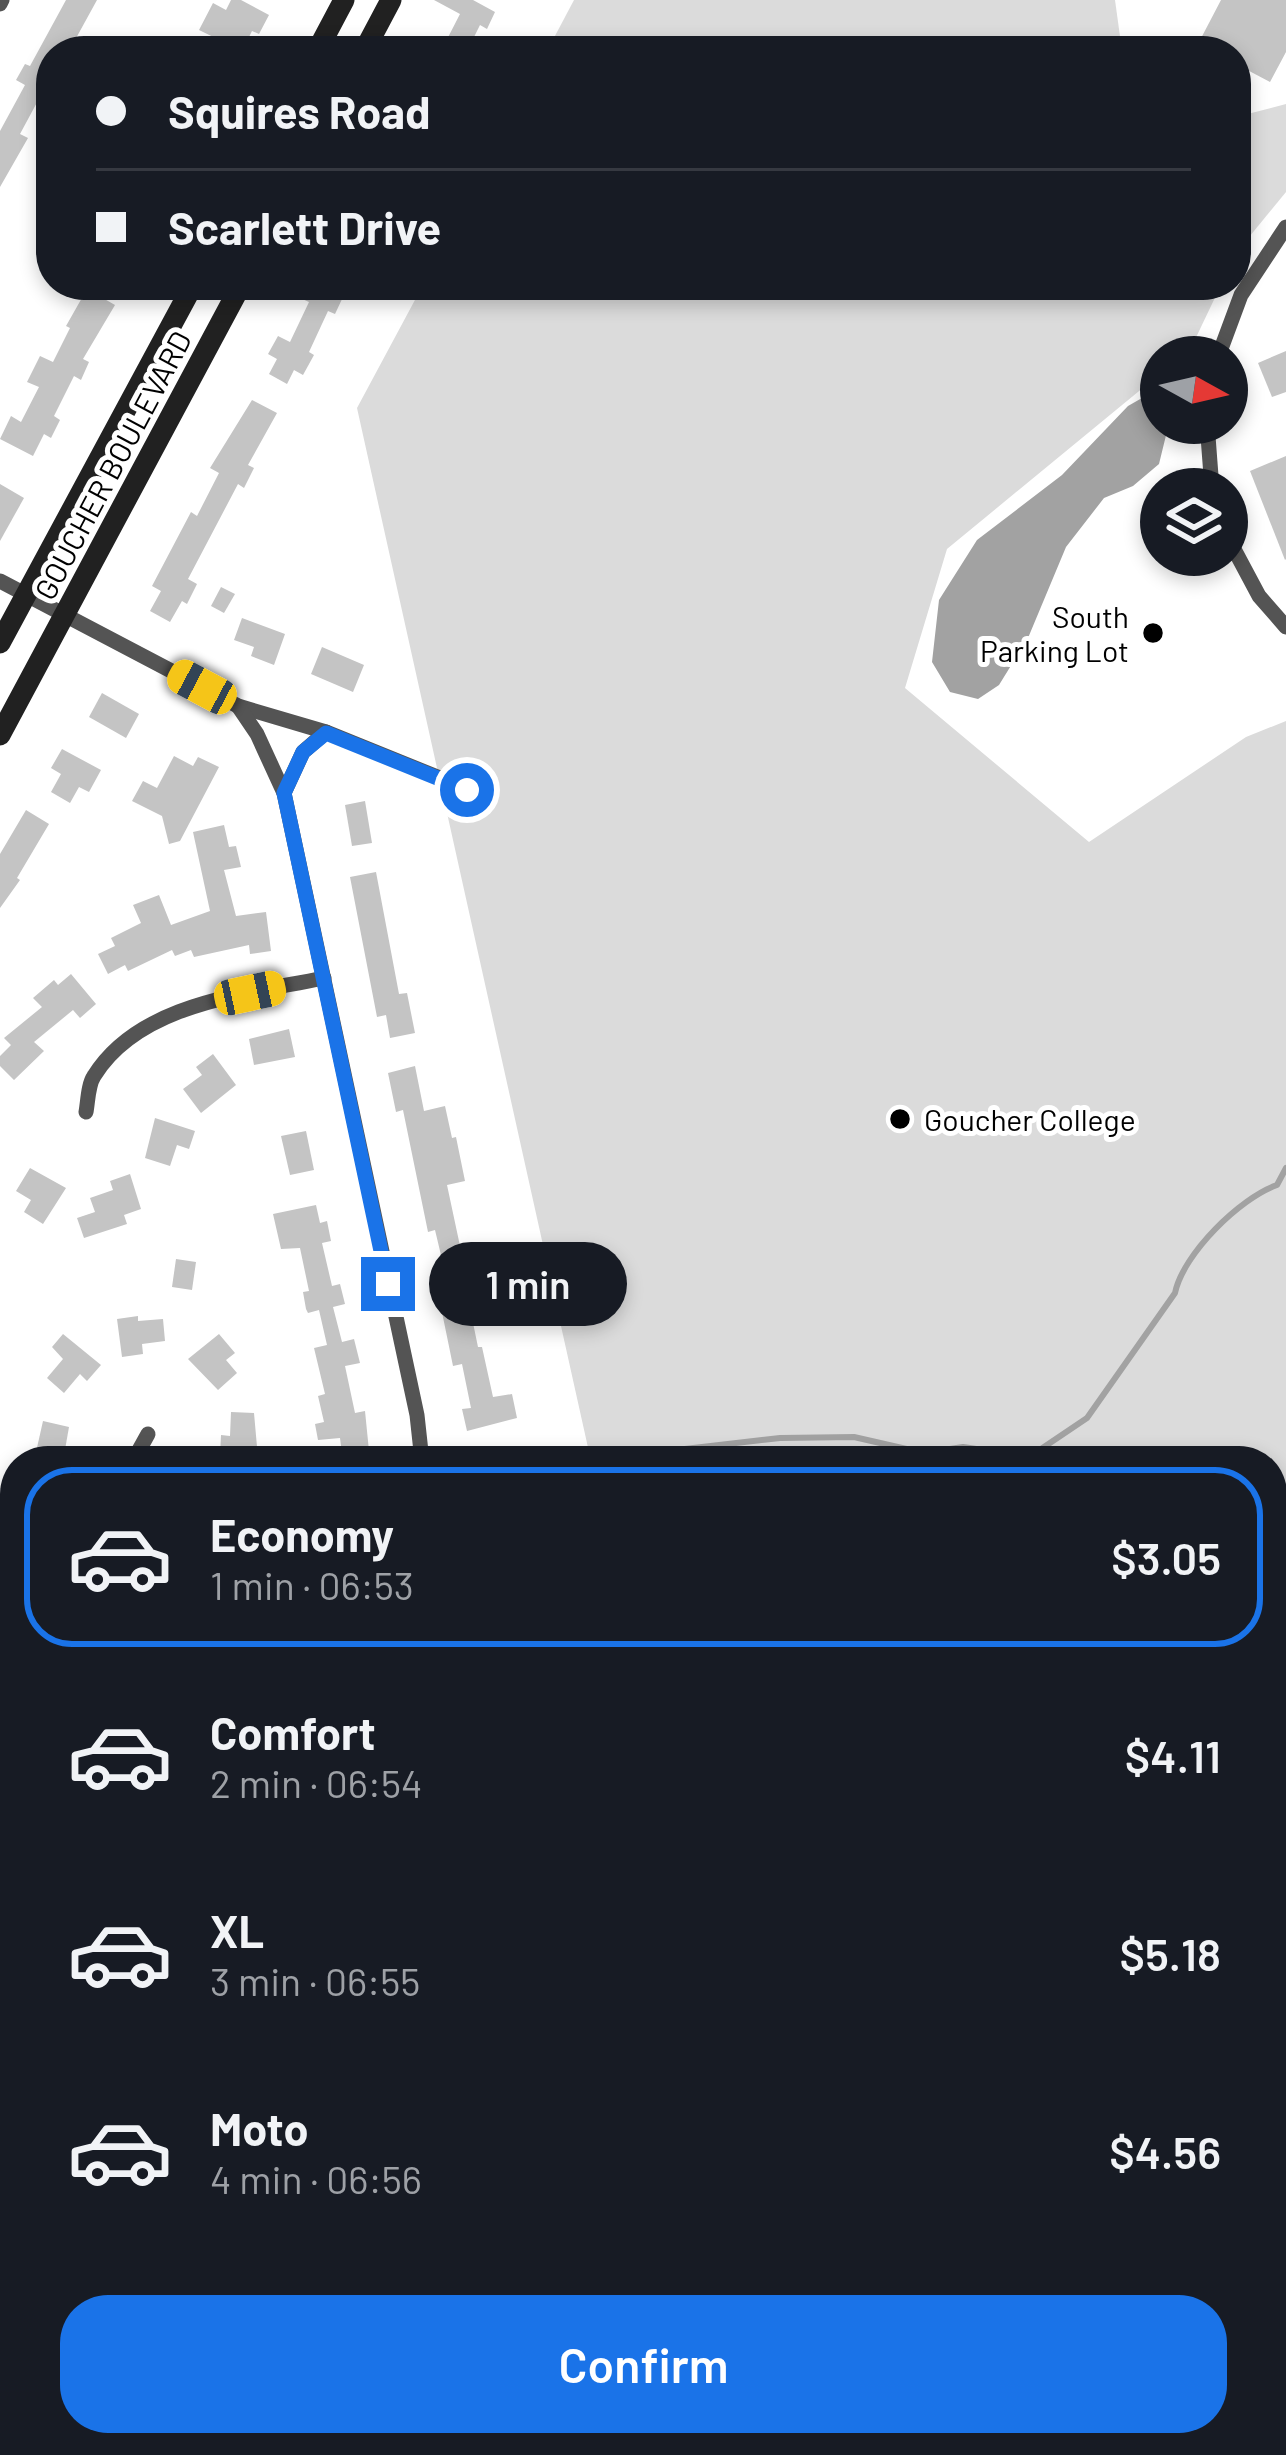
<!DOCTYPE html>
<meta charset="utf-8">
<style>
:root{--surface:#171b24;--page:#242831;--text:#f1f3f6;--muted:#9ea1a6;--line:#363941;--accent:#1a73e8}
body{margin:0;font-family:Barlow,sans-serif;background:var(--page);color:var(--text);height:100vh;display:flex;flex-direction:column;font-size:45px;white-space:nowrap}
*{box-sizing:border-box;margin:0}
p{font-size:39px;color:var(--muted)}
.icon{flex:none;width:66px;height:66px;fill:none;stroke:currentColor;stroke-width:2;stroke-linecap:round;stroke-linejoin:round}
.map{position:relative;flex:1;overflow:hidden}
.drawer{position:absolute;left:0px;top:1446px;width:1287px;height:1011px;display:flex;flex-direction:column;background:var(--surface);border-radius:48px 48px 0 0;box-shadow:0 6px 18px #0003}
.drawer>*{flex:none}
.hud{position:absolute;left:36px;top:36px;width:1215px;height:264px;border-radius:48px;box-shadow:0 6px 18px #0003;display:grid;align-content:center;height:264px;padding:0 60px;background:var(--surface)}
.needle{width:78px;rotate:98deg}
.fabs{position:absolute;left:1140px;top:336px;display:grid;gap:24px}
.fabs a{display:grid;place-items:center;width:108px;height:108px;border-radius:50%;background:var(--surface);box-shadow:0 6px 18px #0003;font-size:60px}
.end{position:absolute;width:54px;height:54px;margin:-27px;border:15px solid #1a73e8;background:#fff;box-shadow:0 0 0 6px #fff}
.from{border-radius:50%}
.bubble{position:absolute;height:84px;border-radius:42px;background:var(--surface);box-shadow:0 6px 18px #0003;font-size:39px;font-weight:600;line-height:84px;text-align:center}
.car{position:absolute;width:36px;height:72px;margin:-36px -18px;border-radius:15px;box-shadow:0 0 9px 3px #0007;background:linear-gradient(#f5c518 24%,#345 0 40%,#f5c518 0 76%,#345 0 86%,#f5c518 0)}
.hud b{display:flex;align-items:center;gap:42px;height:114px;font-size:45px}
.hud b+b{border-top:3px solid var(--line)}
.hud i{width:30px;height:30px;background:var(--text)}
ul{padding:21px 0 0;list-style:none}
li{display:flex;align-items:center;gap:36px;height:180px;margin:0 24px 18px;padding:0 36px;border:6px solid transparent;border-radius:48px}
li div{flex:1}
li b{display:block;font-size:45px}
li em{font-style:normal;font-weight:600}
li.current{border-color:var(--accent)}
li>.icon{width:108px;height:108px;stroke-width:1.5}
.cta{display:flex;gap:24px;margin-top:auto;padding:24px 60px}
.cta a{flex:1;height:138px;border-radius:48px;background:var(--accent);color:#fff;font-size:48px;font-weight:600;line-height:138px;text-align:center}
.map>svg:first-child{display:block}
</style>
<div class="map">
<svg width="1286" height="2455" viewBox="0 0 1286 2455">
<rect width="100%" height="100%" fill="#fff"/>
<g fill="#dbdbdb">
<path d="M574 0H1115L1122 51H547Z"/>
<path d="M1286 104V192L1236 253V117Z"/>
<path d="M423 285H1221L1191 348 1180 357H1161V373L947 549 905 688 1089 842 1246 737 1286 721V1929L1272 1923V1461H591L357 408Z"/>
</g>
<path fill="#a2a2a2" d="M1156 390 1161 392V423H1169L1159 464 1133 486 1104 498 1066 547 1028 638 999 685 978 699 950 692 932 662 939 600 977 540 1062 475 1128 406Z"/>
<g fill="none" stroke-linecap="round" stroke-linejoin="round">
<path stroke="#a2a2a2" stroke-width="6" d="M611 1461 616 1457 780 1438 854 1437 924 1453 963 1447 1003 1453 1041 1449 1087 1418 1175 1293C1183 1254 1240 1198 1277 1185L1286 1168"/>
</g>
<g fill="#c4c4c4">
<path d="M66 0H97L69 51H51V101L41 95 20 134 28 138 0 187V131L25 85 16 80 25 64 30 66Z"/>
<path d="M231 0H241L269 15 259 34 252 31 242 51 199 30 213 3 226 10Z"/>
<path d="M434 0H473L495 12 487 29 480 25 467 51H441L460 14Z"/>
<path d="M1221 0H1286V52L1270 82 1236 64V51H1211L1198 44Z"/>
<path d="M306 285H319L343 297 335 314 328 311 309 352 314 355 303 375 294 370 287 384 269 374 277 359 268 354 278 336 290 342 309 302 300 298Z"/>
<path d="M87 289 115 305 83 359 89 362 81 380 74 376 54 416 60 420 51 438 44 434 33 456 0 439 11 416 21 422 39 387 27 382 40 356 53 362 70 328 66 326Z"/>
<path d="M1286 351V392L1272 397 1258 363Z"/>
<path d="M252 400 277 413 248 465 254 468 244 488 238 484 188 579 197 584 187 604 182 601 170 622 150 611 161 591 152 586 191 512 197 516 219 473 210 468Z"/>
<path d="M1286 456V559L1285 560 1250 471Z"/>
<path d="M0 484 24 498 0 541Z"/>
<path d="M221 587 235 594 224 613 211 606Z"/>
<path d="M242 618 285 634 274 665 251 656 254 647 234 640Z"/>
<path d="M322 647 364 665 353 692 311 674Z"/>
<path d="M102 693 139 714 126 738 89 717Z"/>
<path d="M62 749 101 770 89 792 79 787 70 803 51 792 61 774 51 768Z"/>
<path d="M174 756 193 766 198 757 219 767 180 841 169 844 162 816 132 801 143 781 157 788Z"/>
<path d="M365 801 372 843 352 846 345 805Z"/>
<path d="M26 810 49 824 17 878 20 880 0 908V854Z"/>
<path d="M224 825 229 847 236 846 241 867 224 870 236 916 266 912 271 951 250 954 249 945 194 957 191 950 175 956 172 950 128 971 125 965 108 974 98 954 115 946 111 938 141 923 133 905 159 895 171 925 210 911 193 832Z"/>
<path d="M376 872 399 994 407 993 415 1033 390 1038 386 1015 377 1017 350 877Z"/>
<path d="M71 974 96 1004 80 1018 73 1010 34 1042 44 1051 14 1080 0 1066V1056L11 1045 4 1038 42 1007 33 998 54 980 58 985Z"/>
<path d="M289 1029 295 1057 254 1065 249 1039Z"/>
<path d="M213 1054 236 1085 201 1113 183 1089 202 1075 196 1067Z"/>
<path d="M415 1066 424 1111 445 1106 452 1138 456 1137 465 1181 447 1185 466 1274 473 1272 478 1292 467 1294 478 1347H482L493 1397 512 1394 517 1418 467 1431 462 1409 471 1408 462 1364 453 1366 435 1278 446 1276 435 1230 428 1232 403 1110 396 1112 388 1073Z"/>
<path d="M155 1118 195 1131 189 1149 177 1145 170 1166 145 1158Z"/>
<path d="M306 1131 314 1170 290 1175 281 1136Z"/>
<path d="M30 1168 66 1188 43 1224 24 1212 31 1200 16 1191Z"/>
<path d="M130 1174 141 1209 124 1215 127 1224 84 1238 77 1218 95 1212 90 1198 113 1190 110 1181Z"/>
<path d="M316 1205 320 1223 327 1221 331 1241 322 1243 332 1286 340 1284 345 1304 333 1307 342 1342 354 1339 360 1363 345 1366 355 1413 365 1411 370 1461H343L340 1438 318 1440 315 1424 324 1422 318 1396 325 1394 314 1348 327 1345 319 1310 308 1313 306 1309 303 1292 309 1291 300 1248 281 1249 273 1214Z"/>
<path d="M176 1259 196 1262 192 1290 172 1287Z"/>
<path d="M138 1316V1321L163 1319 165 1341 142 1344 143 1354 122 1357 117 1319Z"/>
<path d="M63 1334 101 1365 87 1381 80 1374 64 1393 47 1378 63 1359 52 1347Z"/>
<path d="M219 1334 235 1353 226 1360 237 1373 218 1390 188 1359Z"/>
<path d="M231 1412 254 1413 258 1458 220 1456 221 1435 230 1436Z"/>
<path d="M43 1421 69 1427 63 1461H34Z"/>
</g>
<g fill="none" stroke-linecap="round" stroke-linejoin="round">
<g stroke="#545454" stroke-width="15">
<path d="M0 4 2 0"/>
<path d="M1218 357 1241 295 1286 227"/>
<path d="M1207 423 1212 489"/>
<path d="M1227 536 1259 596 1286 627"/>
<path d="M0 581 238 706 326 732 467 789"/>
<path d="M238 706 257 734 284 793 417 1415 422 1461"/>
<path d="M284 793 303 752 326 732"/>
<path d="M86 1112C88 1101 88 1085 94 1076 140 1002 248 994 324 978"/>
<path d="M133 1461 148 1434"/>
<path d="M0 1504 15 1507"/>
<path d="M1272 2091 1286 2097"/>
<path d="M0 2098 15 2094"/>
<path d="M471 2442 494 2455"/>
<path d="M1122 2442 1125 2455"/>
<path d="M545 2455 552 2442"/>
</g>
<g stroke="#212121" stroke-width="21">
<path d="M317 51 344 0"/>
<path d="M364 51 391 0"/>
<path d="M0 643 193 285"/>
<path d="M0 735 241 285"/>
<path d="M0 2191 15 2258"/>
<path d="M66 2442 71 2455"/>
</g>
</g>
<g fill="none" stroke-linecap="round" stroke-linejoin="round">
<path stroke="#1a73e8" stroke-width="15" d="M388 1284 284 793 303 752 326 733 467 790"/>
</g>
<g fill="#000" stroke="#fff" stroke-width="4.5">
<circle cx="1153" cy="633" r="12"/>
<circle cx="900" cy="1119" r="12"/>
</g>
<g text-anchor="middle" dominant-baseline="central" stroke-width="10" stroke-linejoin="round" paint-order="stroke">
<g font-size="30" fill="#000" stroke="#fff">
<text transform="translate(112 465) rotate(-62)">GOUCHER BOULEVARD</text>
</g>
<g font-size="30" fill="#000" stroke="#fff" text-anchor="end">
<text x="1129" y="616">South<tspan x="1129" dy="34">Parking Lot</tspan></text>
<text x="924" y="1119" text-anchor="start">Goucher College</text>
</g>
</g>
</svg>
<div class="fabs">
<a><svg class="needle" viewBox="-14 -14 28 28"><path d="M0-13l5 13h-10z" fill="#e53935"/><path d="M0 13l5-13h-10z" fill="#9ea1a6"/></svg></a>
<a><svg class="icon" aria-label="layers" viewBox="0 0 24 24"><path d="M12 4l9 5-9 5-9-5zM3 14l9 5 9-5"/></svg></a>
</div>
<i class="end from" style="left:467px;top:790px"></i>
<i class="end" style="left:388px;top:1284px"></i>
<div class="bubble" style="left:429px;top:1242px;width:198px">1 min</div>
<i class="car" style="left:202px;top:687px;rotate:298deg"></i>
<i class="car" style="left:250px;top:993px;rotate:78deg"></i>
<div class="hud">
<b><i class="from"></i>Squires Road</b>
<b><i></i>Scarlett Drive</b>
</div>
<section class="drawer">
<ul>
<li class="current"><svg class="icon" aria-label="car" viewBox="0 0 24 24"><path d="M5 17H2v-5l4-1 3-4h7l3 4 3 1v5h-3M9 17h6M6 11h13"/><circle cx="7" cy="17" r="2"/><circle cx="17" cy="17" r="2"/></svg><div><b>Economy</b><p>1 min · 06:53</p></div><em>$3.05</em></li>
<li><svg class="icon" aria-label="car" viewBox="0 0 24 24"><path d="M5 17H2v-5l4-1 3-4h7l3 4 3 1v5h-3M9 17h6M6 11h13"/><circle cx="7" cy="17" r="2"/><circle cx="17" cy="17" r="2"/></svg><div><b>Comfort</b><p>2 min · 06:54</p></div><em>$4.11</em></li>
<li><svg class="icon" aria-label="car" viewBox="0 0 24 24"><path d="M5 17H2v-5l4-1 3-4h7l3 4 3 1v5h-3M9 17h6M6 11h13"/><circle cx="7" cy="17" r="2"/><circle cx="17" cy="17" r="2"/></svg><div><b>XL</b><p>3 min · 06:55</p></div><em>$5.18</em></li>
<li><svg class="icon" aria-label="car" viewBox="0 0 24 24"><path d="M5 17H2v-5l4-1 3-4h7l3 4 3 1v5h-3M9 17h6M6 11h13"/><circle cx="7" cy="17" r="2"/><circle cx="17" cy="17" r="2"/></svg><div><b>Moto</b><p>4 min · 06:56</p></div><em>$4.56</em></li>
</ul>
<div class="cta"><a>Confirm</a></div>
</section>
</div>
